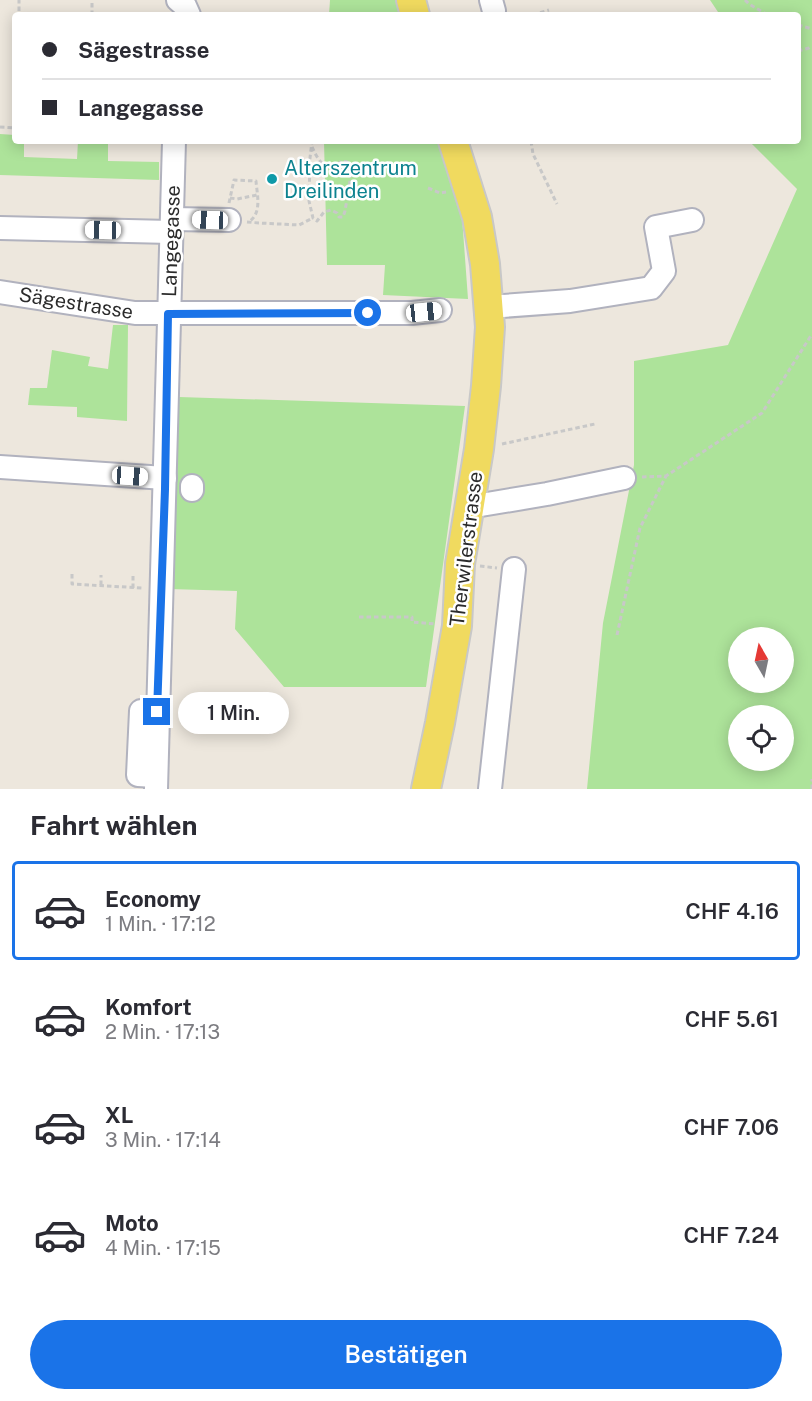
<!DOCTYPE html>
<html lang="de">
<meta charset="utf-8">
<style>
:root{--surface:#fff;--page:#f7f7f7;--text:#2b2b33;--muted:#7c7c81;--line:#e1e1e2;--accent:#1a73e8}
body{margin:0;font-family:"Public Sans",sans-serif;background:var(--page);color:var(--text);height:100vh;display:flex;flex-direction:column;font-size:22px;white-space:nowrap}
*{box-sizing:border-box;margin:0}
p{font-size:20px;color:var(--muted)}
.icon{flex:none;width:33px;height:33px;fill:none;stroke:currentColor;stroke-width:2;stroke-linecap:round;stroke-linejoin:round}
.map{position:relative;height:789px;overflow:hidden}
.sheet{display:flex;flex-direction:column;background:var(--surface);flex:1}
.sheet>*{flex:none}
.banner{position:absolute;left:12px;top:12px;width:789px;height:132px;border-radius:6px;box-shadow:0 3px 15px #0003;display:grid;align-content:center;height:132px;padding:0 30px;background:var(--surface)}
.needle{width:39px;rotate:351deg}
.tools{position:absolute;left:728px;top:627px;display:grid;gap:12px}
.tools a{display:grid;place-items:center;width:66px;height:66px;border-radius:50%;background:var(--surface);box-shadow:0 3px 15px #0003;font-size:30px}
.end{position:absolute;width:27px;height:27px;margin:-14px;border:8px solid #1a73e8;background:#fff;box-shadow:0 0 0 3px #fff}
.from{border-radius:50%}
.bubble{position:absolute;height:42px;border-radius:21px;background:var(--surface);box-shadow:0 3px 15px #0003;font-size:20px;font-weight:600;line-height:42px;text-align:center}
.car{position:absolute;width:18px;height:36px;margin:-18px -9px;border-radius:8px;box-shadow:0 0 4px 2px #0007;background:linear-gradient(#fff 24%,#345 0 40%,#fff 0 76%,#345 0 86%,#fff 0)}
.banner b{display:flex;align-items:center;gap:21px;height:57px;font-size:22px}
.banner b+b{border-top:2px solid var(--line)}
.banner i{width:15px;height:15px;background:var(--text)}
ul{padding:0;list-style:none}
li{display:flex;align-items:center;gap:18px;height:99px;margin:0 12px 9px;padding:0 18px;border:3px solid transparent;border-radius:6px}
li div{flex:1}
li b{display:block;font-size:22px}
li em{font-style:normal;font-weight:600}
li.active{border-color:var(--accent)}
li>.icon{width:54px;height:54px;stroke-width:1.5}
h2{padding:0 30px;font-size:27px;line-height:72px}
.action{display:flex;gap:12px;margin-top:auto;padding:12px 30px}
.action a{flex:1;height:69px;border-radius:36px;background:var(--accent);color:#fff;font-size:24px;font-weight:600;line-height:69px;text-align:center}
.map>svg:first-child{display:block}
</style>
<div class="map">
<svg width="812" height="789" viewBox="0 0 812 789">
<rect width="100%" height="100%" fill="#ede7dd"/>
<g fill="#ade39a" fill-rule="evenodd">
<path d="M330 0H397L401 15H329Z"/>
<path d="M710 0H812V789H587L603 623 634 465V361L728 345 797 189 749 141H798V15H720ZM738 638H783V682H738ZM738 716H783V760H738Z"/>
<path d="M0 134 15 135V141H24V157L77 159 78 141H108V161L159 162V180L0 175Z"/>
<path d="M324 141H439L461 203 468 299 383 295 385 265H327Z"/>
<path d="M113 325H128L127 421 77 417V407L28 405 30 388H47L52 350 90 357 88 366 108 369Z"/>
<path d="M179 397 465 406 426 687H284L235 629 237 591 169 589Z"/>
</g>
<g fill="none" stroke-linecap="round" stroke-linejoin="round">
<g stroke="#b1b2be" stroke-width="26">
<g id="minor">
<path d="M178 0 185 6 189 15"/>
<path d="M491 0 494 11"/>
<path d="M172 219 229 220"/>
<path d="M0 228 171 232"/>
<path d="M0 292 135 313H412L440 310"/>
<path d="M489 307 570 301 651 288 664 271 656 227 692 220"/>
<path d="M0 467 165 478"/>
<path d="M192 486V490"/>
<path d="M469 507 547 494 624 478"/>
<path d="M155 776 138 775 141 711 157 712"/>
<path d="M156 789 174 141"/>
<path d="M490 789 514 569"/>
</g>
</g>
<g stroke="#c8c8c8" stroke-width="32">
<g id="major">
<path d="M411 0 415 15"/>
<path d="M426 789 440 723 457 626 460 564 479 449 486 386 490 327 485 264 477 217 453 141"/>
</g>
</g>
<g stroke="#c8c8c8" stroke-width="3" stroke-dasharray="4.5 3" stroke-linecap="butt">
<path d="M745 0 749 4 768 15"/>
<path d="M19 11V0"/>
<path d="M92 15V0"/>
<path d="M533 15 549 10"/>
<path d="M798 25 812 29"/>
<path d="M798 51 809 48 812 46"/>
<path d="M0 127 15 128"/>
<path d="M531 141 533 154 557 204"/>
<path d="M312 147C318 160 328 178 341 161L347 162C354 175 347 197 345 211L343 217H339L337 213 331 210 324 212 317 221 313 218 309 201 310 158 312 141"/>
<path d="M428 188 440 193 446 192"/>
<path d="M230 198 237 199 257 195"/>
<path d="M229 203 234 180 256 181C257 194 262 212 250 221"/>
<path d="M247 222 259 223 299 225 313 218"/>
<path d="M502 444 595 424"/>
<path d="M642 477 666 476 762 413 812 334"/>
<path d="M480 566 497 568"/>
<path d="M72 574V584L143 588"/>
<path d="M101 585V575"/>
<path d="M133 588V576"/>
<path d="M359 617H412V622L436 624"/>
<path d="M617 635 640 528 666 476"/>
<path d="M812 789V779"/>
</g>
<use href="#minor" stroke="#fff" stroke-width="22"/>
<use href="#major" stroke="#f0da5f" stroke-width="28"/>
</g>
<g fill="none" stroke-linecap="round" stroke-linejoin="round">
<path stroke="#1a73e8" stroke-width="8" d="M157 712 165 489 168 314 368 313"/>
</g>
<circle fill="#0f9aa8" stroke="#fff" stroke-width="2" cx="272" cy="179" r="6"/>
<g text-anchor="middle" dominant-baseline="central" stroke-width="5" stroke-linejoin="round" paint-order="stroke">
<g font-size="20" fill="#0d838f" stroke="#fff" text-anchor="start">
<text x="284" y="168">Alterszentrum<tspan x="284" dy="23">Dreilinden</tspan></text>
</g>
<g font-size="20" fill="#2b2b2b" stroke="#fff">
<text transform="translate(171 241) rotate(-88)">Langegasse</text>
<text transform="translate(76 303) rotate(9)">Sägestrasse</text>
<text transform="translate(466 549) rotate(-83)">Therwilerstrasse</text>
</g>
</g>
</svg>
<div class="tools">
<a><svg class="needle" viewBox="-14 -14 28 28"><path d="M0-13l5 13h-10z" fill="#e53935"/><path d="M0 13l5-13h-10z" fill="#7c7c81"/></svg></a>
<a><svg class="icon" aria-label="locate" viewBox="0 0 24 24"><circle cx="12" cy="12" r="6"/><path d="M12 2v4M12 18v4M2 12h4M18 12h4"/></svg></a>
</div>
<i class="end from" style="left:368px;top:313px"></i>
<i class="end" style="left:157px;top:712px"></i>
<div class="bubble" style="left:178px;top:692px;width:111px">1 Min.</div>
<i class="car" style="left:210px;top:220px;rotate:272deg"></i>
<i class="car" style="left:103px;top:230px;rotate:271deg"></i>
<i class="car" style="left:424px;top:312px;rotate:84deg"></i>
<i class="car" style="left:130px;top:476px;rotate:94deg"></i>
<div class="banner">
<b><i class="from"></i>Sägestrasse</b>
<b><i></i>Langegasse</b>
</div>
</div>
<section class="sheet">
<h2>Fahrt wählen</h2>
<ul>
<li class="active"><svg class="icon" aria-label="car" viewBox="0 0 24 24"><path d="M5 17H2v-5l4-1 3-4h7l3 4 3 1v5h-3M9 17h6M6 11h13"/><circle cx="7" cy="17" r="2"/><circle cx="17" cy="17" r="2"/></svg><div><b>Economy</b><p>1 Min. · 17:12</p></div><em>CHF 4.16</em></li>
<li><svg class="icon" aria-label="car" viewBox="0 0 24 24"><path d="M5 17H2v-5l4-1 3-4h7l3 4 3 1v5h-3M9 17h6M6 11h13"/><circle cx="7" cy="17" r="2"/><circle cx="17" cy="17" r="2"/></svg><div><b>Komfort</b><p>2 Min. · 17:13</p></div><em>CHF 5.61</em></li>
<li><svg class="icon" aria-label="car" viewBox="0 0 24 24"><path d="M5 17H2v-5l4-1 3-4h7l3 4 3 1v5h-3M9 17h6M6 11h13"/><circle cx="7" cy="17" r="2"/><circle cx="17" cy="17" r="2"/></svg><div><b>XL</b><p>3 Min. · 17:14</p></div><em>CHF 7.06</em></li>
<li><svg class="icon" aria-label="car" viewBox="0 0 24 24"><path d="M5 17H2v-5l4-1 3-4h7l3 4 3 1v5h-3M9 17h6M6 11h13"/><circle cx="7" cy="17" r="2"/><circle cx="17" cy="17" r="2"/></svg><div><b>Moto</b><p>4 Min. · 17:15</p></div><em>CHF 7.24</em></li>
</ul>
<div class="action"><a>Bestätigen</a></div>
</section>
